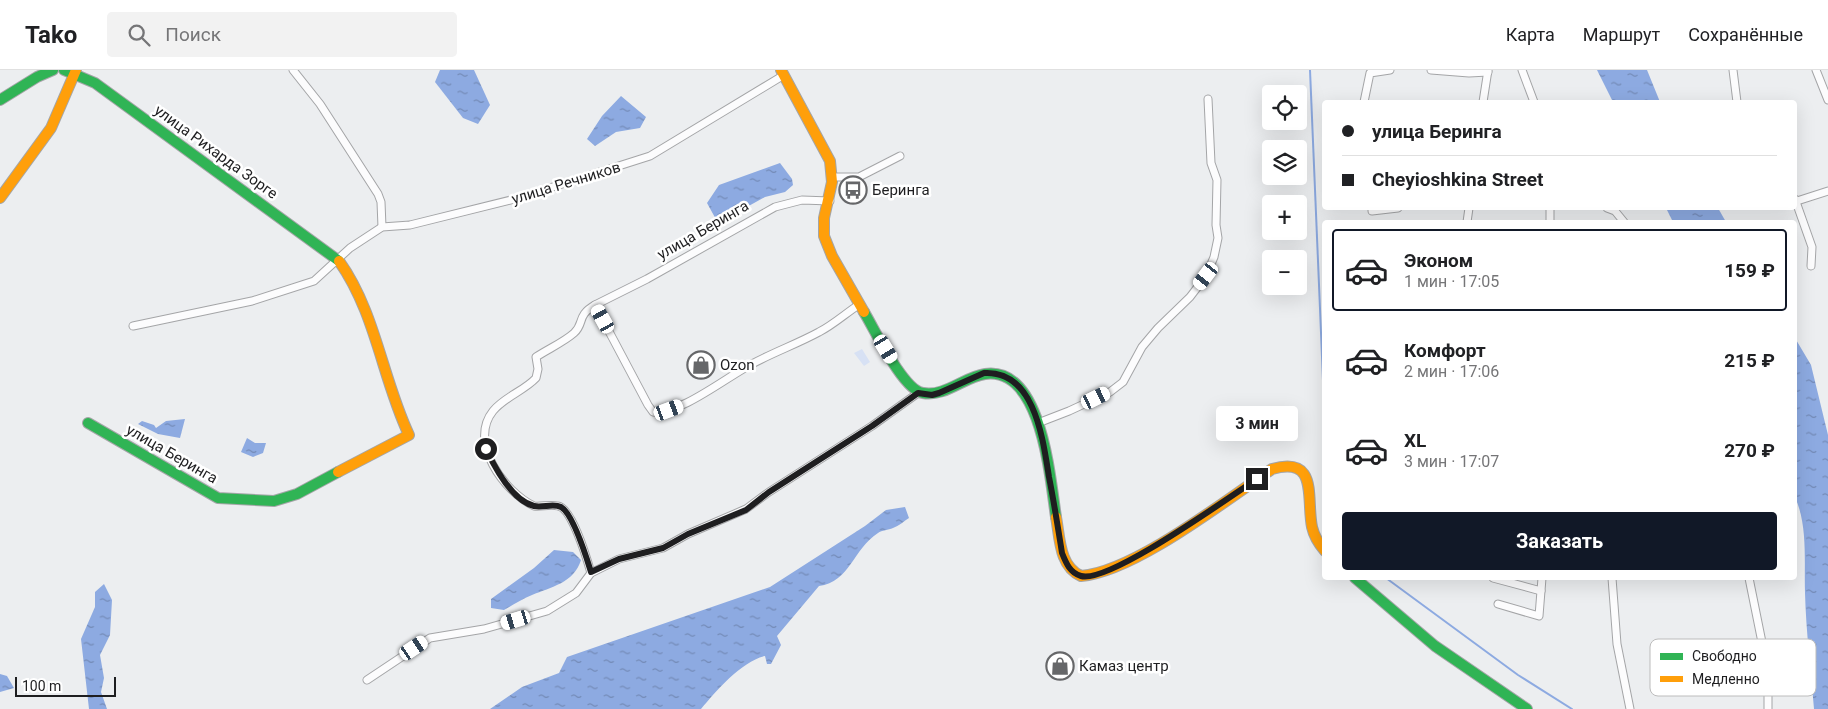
<!DOCTYPE html>
<html lang="ru">
<meta charset="utf-8">
<style>
:root{--surface:#fff;--page:#f2f2f2;--text:#202124;--muted:#757577;--line:#e0e0e0;--accent:#111827}
body{margin:0;font-family:Roboto,sans-serif;background:var(--page);color:var(--text);height:100vh;display:flex;flex-direction:column;font-size:19px;white-space:nowrap}
*{box-sizing:border-box;margin:0}
p{font-size:16px;color:var(--muted)}
.icon{flex:none;width:28px;height:28px;fill:none;stroke:currentColor;stroke-width:2;stroke-linecap:round;stroke-linejoin:round}
.map{position:relative;flex:1;overflow:hidden}
.details{position:absolute;left:1322px;top:150px;width:475px;height:360px;display:flex;flex-direction:column;background:var(--surface);border-radius:5px;box-shadow:0 5px 20px #0002}
.details>*{flex:none}
.banner{position:absolute;left:1322px;top:30px;width:475px;height:110px;border-radius:5px;box-shadow:0 5px 20px #0002;display:grid;align-content:center;height:110px;padding:0 20px;background:var(--surface)}
.controls{position:absolute;left:1262px;top:15px;display:grid;gap:10px}
.controls a{display:grid;place-items:center;width:45px;height:45px;border-radius:5px;background:var(--surface);box-shadow:0 5px 20px #0002;font-size:25px}
.scale{position:absolute;left:15px;bottom:12px;width:101px;box-sizing:border-box;padding-left:5px;border:2px solid #1e1e20;border-top:0;font-size:14px;line-height:18px;white-space:nowrap;color:#1e1e20;-webkit-text-stroke:4px #fff;paint-order:stroke}
.end{position:absolute;width:22px;height:22px;margin:-11px;border:6px solid #1e1e20;background:#fff;box-shadow:0 0 0 2px #fff}
.from{border-radius:50%}
.bubble{position:absolute;height:35px;border-radius:5px;background:var(--surface);box-shadow:0 5px 20px #0002;font-size:16px;font-weight:700;line-height:35px;text-align:center}
.car{position:absolute;width:15px;height:30px;margin:-15px -8px;border-radius:6px;box-shadow:0 0 4px 1px #0007;background:linear-gradient(#fff 24%,#345 0 40%,#fff 0 76%,#345 0 86%,#fff 0)}
.banner b{display:flex;align-items:center;gap:18px;height:48px;font-size:19px}
.banner b+b{border-top:1px solid var(--line)}
.banner i{width:12px;height:12px;background:var(--text)}
ul{padding:9px 0 0;list-style:none}
li{display:flex;align-items:center;gap:15px;height:82px;margin:0 10px 8px;padding:0 10px;border:2px solid transparent;border-radius:5px}
li div{flex:1}
li b{display:block;font-size:19px}
li em{font-style:normal;font-weight:700}
li.on{border-color:var(--accent)}
li>.icon{width:45px;height:45px;stroke-width:1.5}
.button{display:flex;gap:10px;margin-top:auto;padding:10px 20px}
.button a{flex:1;height:58px;border-radius:5px;background:var(--accent);color:#fff;font-size:20px;font-weight:700;line-height:58px;text-align:center}
header{display:flex;align-items:center;gap:30px;box-sizing:border-box;height:70px;padding:0 25px;background:var(--surface);border-bottom:1px solid var(--line)}
header strong{font-size:24px}
nav{display:flex;gap:28px;margin-inline-start:auto;font-size:18px}
.search{width:350px;height:45px;background:var(--page);display:flex;align-items:center;gap:12px;box-sizing:border-box;padding:0 18px;border-radius:5px;color:var(--muted);font-size:19px}
.map>svg:first-child{display:block}
</style>
<header>
<strong>Tako</strong>
<div class="search"><svg class="icon" aria-label="search" viewBox="0 0 24 24"><circle cx="10" cy="10" r="6"/><path d="M15 15l6 6"/></svg>Поиск</div>
<nav><a>Карта</a><a>Маршрут</a><a>Сохранённые</a></nav>
</header>
<div class="map">
<svg width="1828" height="639" viewBox="0 0 1828 639">
<defs>
<pattern id="water-ripples" width="26" height="14" patternUnits="userSpaceOnUse" patternTransform="scale(1.25)"><rect width="26" height="14" fill="#8daae1"/><path d="M2 4q2-2 4 0t4 0M15 11q2-2 4 0t4 0" fill="none" stroke="#738ab6"/></pattern>
</defs>
<rect width="100%" height="100%" fill="#eceef0"/>
<path fill="#d7e1f4" d="M862 279 870 292 864 296 854 283Z"/>
<g fill="url(#water-ripples)">
<path d="M440 0H474L490 35 478 54 463 48 435 12Z"/>
<path d="M1597 0H1647L1660 32H1613Z"/>
<path d="M621 26 646 47 640 58 616 62 595 76 587 69 602 46Z"/>
<path d="M780 93 792 109 793 115 785 122 765 127 718 153 707 133 719 115Z"/>
<path d="M1666 138H1718L1726 152H1673Z"/>
<path d="M1795 268 1811 295 1828 365V639H1814C1811 600 1806 562 1805 523 1804 492 1808 456 1795 427Z"/>
<path d="M185 349 180 368 158 364 138 354 142 351 154 355 156 358 166 351Z"/>
<path d="M247 368 255 373H266L263 383 253 387 241 382Z"/>
<path d="M905 437 909 448C904 451 899 456 893 458 888 460 882 460 878 463 853 479 850 512 819 516L777 566 781 575 771 594H767L765 586C742 591 716 621 701 639H490L522 617 559 603 567 587 770 517 865 456 886 440Z"/>
<path d="M554 480 573 482 581 490C574 513 551 517 532 525 522 529 513 535 504 540L491 538V529L534 498Z"/>
<path d="M104 514 112 530 110 565 100 585 104 608 101 622 107 639H89L81 569 95 537V522Z"/>
<path d="M0 604 7 606 14 618 0 622Z"/>
</g>
<g fill="none" stroke-linecap="round" stroke-linejoin="round">
<g stroke="#8daae1" stroke-width="2">
<path d="M1310 0 1325 358"/>
<path d="M1386 508 1518 605 1572 639"/>
</g>
<g stroke="#a4a5a7" stroke-width="9">
<g id="street">
<path d="M293 0 320 34 378 124 381 132 382 157"/>
<path d="M1431 0 1469 3 1488 2"/>
<path d="M1522 0 1534 32"/>
<path d="M1733 0 1737 32"/>
<path d="M1816 0 1828 30"/>
<path d="M1364 32 1370 3 1390 0"/>
<path d="M1483 32 1488 0"/>
<path d="M834 107H859L900 86"/>
<path d="M1795 129 1812 177 1811 196"/>
<path d="M830 131 802 130 775 137 647 209 595 235 648 335 653 342C680 345 728 306 752 294 774 282 797 274 819 262 833 255 846 243 860 234"/>
<path d="M1797 131 1828 121"/>
<path d="M1372 138V141L1398 138"/>
<path d="M1550 138V152"/>
<path d="M1607 138 1615 141 1624 152"/>
<path d="M1467 152 1469 138"/>
<path d="M133 256 252 231 314 211 350 178 382 157 410 155 515 129 650 86 784 5"/>
<path d="M1038 353 1069 341 1110 322 1123 312 1142 277 1158 258 1190 227 1206 206 1214 187 1218 168 1216 155 1217 110 1211 93 1208 29"/>
<path d="M591 503C587 489 572 438 558 436 550 434 541 437 534 436 504 422 468 372 493 341 504 327 524 321 536 308L538 299 536 287C548 279 564 272 574 263 585 253 576 246 595 235"/>
<path d="M1493 508 1541 521"/>
<path d="M1612 508 1617 574 1630 639"/>
<path d="M1749 508 1768 602V639"/>
<path d="M1498 534 1539 546 1542 508"/>
<path d="M367 610 430 568 484 559 547 541 576 523 591 503 619 489 663 478 688 464 746 439 769 422 872 356 918 323"/>
</g>
</g>
<g stroke="#a4a5a7" stroke-width="12">
<g id="fast">
<path d="M64 0 95 13 339 191"/>
<path d="M0 30 37 7 53 0"/>
<path d="M864 242C875 260 903 320 923 323 945 327 964 307 985 304 1042 296 1050 408 1056 447"/>
<path d="M88 353 218 428 274 431 297 424 338 402"/>
<path d="M1355 508 1435 576 1527 639"/>
</g>
</g>
<g stroke="#a4a5a7" stroke-width="12">
<g id="slow">
<path d="M781 0 830 91 832 112 824 148V166L832 186 864 242"/>
<path d="M0 128 51 58 76 0"/>
<path d="M338 402 409 365C382 308 376 243 339 191"/>
<path d="M1056 447C1060 468 1059 496 1081 506 1134 502 1226 430 1272 399 1319 386 1306 427 1312 457 1314 466 1319 474 1325 481"/>
</g>
</g>
<use href="#street" stroke="#fcfcfd" stroke-width="7"/>
<use href="#fast" stroke="#30b455" stroke-width="10"/>
<use href="#slow" stroke="#ff9f0a" stroke-width="10"/>
</g>
<g fill="none" stroke-linecap="round" stroke-linejoin="round">
<path stroke="#1e1e20" stroke-width="6" d="M486 379C495 398 513 431 534 436 543 438 553 433 561 437 573 444 587 489 591 502L619 489 663 478 688 464 746 440 769 422 872 356 918 323 932 325 939 323 984 303C1035 300 1043 370 1049 407 1054 432 1058 458 1062 483 1066 493 1070 503 1081 506 1109 514 1229 427 1257 409"/>
</g>
<defs>
<g id="bus-ring" transform="scale(1.4375)"><circle r="9.5" fill="#fff" stroke="#666769" stroke-width="1.5"/><path d="M-5-6H5V4H4V6H2V4H-2V6H-4V4H-5ZM-3.5-4V0h7V-4ZM-3.5 1.2v1.5H-2V1.2ZM2 1.2v1.5H3.5V1.2Z" fill="#666769"/></g>
<g id="shop-ring" transform="scale(1.4375)"><circle r="9.5" fill="#fff" stroke="#666769" stroke-width="1.5"/><path d="M-5-2.5h2.3a2.7 3.5 0 0 1 5.4 0H5L5.5 6h-11ZM-1.5-2.5h3a1.5 2.3 0 0 0-3 0Z" fill="#666769"/></g>
</defs>
<g fill-rule="evenodd">
<use href="#bus-ring" x="853" y="120"/>
<use href="#shop-ring" x="701" y="295"/>
<use href="#shop-ring" x="1060" y="596"/>
</g>
<g text-anchor="middle" dominant-baseline="central" stroke-width="5" stroke-linejoin="round" paint-order="stroke">
<g font-size="15" fill="#1e1e20" stroke="#fff">
<text transform="translate(216 82) rotate(36)">улица Рихарда Зорге</text>
<text transform="translate(566 113) rotate(-17)">улица Речников</text>
<text transform="translate(703 160) rotate(-30)">улица Беринга</text>
<text transform="translate(172 384) rotate(30)">улица Беринга</text>
</g>
<g font-size="15" fill="#1e1e20" stroke="#fff" text-anchor="start">
<text x="872" y="120">Беринга</text>
<text x="720" y="295">Ozon</text>
<text x="1079" y="596">Камаз центр</text>
</g>
</g>
<rect x="1650" y="569" width="166" height="57" rx="8" fill="#fff" stroke="#bcbcbc" stroke-width="1"/>
<rect x="1660" y="583" width="23" height="7" fill="#30b455"/>
<rect x="1660" y="606" width="23" height="6" fill="#ff9f0a"/>
<g font-size="14" fill="#1e1e20">
<text x="1692" y="591">Свободно</text>
<text x="1692" y="614">Медленно</text>
</g>
</svg>
<div class="controls">
<a><svg class="icon" aria-label="locate" viewBox="0 0 24 24"><circle cx="12" cy="12" r="6"/><path d="M12 2v4M12 18v4M2 12h4M18 12h4"/></svg></a>
<a><svg class="icon" aria-label="layers" viewBox="0 0 24 24"><path d="M12 4l9 5-9 5-9-5zM3 14l9 5 9-5"/></svg></a>
<a>+</a>
<a>−</a>
</div>
<div class="scale">100 m</div>
<i class="end from" style="left:486px;top:379px"></i>
<i class="end" style="left:1257px;top:409px"></i>
<div class="bubble" style="left:1216px;top:336px;width:82px">3 мин</div>
<i class="car" style="left:1206px;top:206px;rotate:217deg"></i>
<i class="car" style="left:603px;top:249px;rotate:331deg"></i>
<i class="car" style="left:886px;top:279px;rotate:149deg"></i>
<i class="car" style="left:1096px;top:328px;rotate:64deg"></i>
<i class="car" style="left:669px;top:340px;rotate:70deg"></i>
<i class="car" style="left:516px;top:550px;rotate:253deg"></i>
<i class="car" style="left:414px;top:578px;rotate:56deg"></i>
<div class="banner">
<b><i class="from"></i>улица Беринга</b>
<b><i></i>Cheyioshkina Street</b>
</div>
<section class="details">
<ul>
<li class="on"><svg class="icon" aria-label="car" viewBox="0 0 24 24"><path d="M5 17H2v-5l4-1 3-4h7l3 4 3 1v5h-3M9 17h6M6 11h13"/><circle cx="7" cy="17" r="2"/><circle cx="17" cy="17" r="2"/></svg><div><b>Эконом</b><p>1 мин · 17:05</p></div><em>159 ₽</em></li>
<li><svg class="icon" aria-label="car" viewBox="0 0 24 24"><path d="M5 17H2v-5l4-1 3-4h7l3 4 3 1v5h-3M9 17h6M6 11h13"/><circle cx="7" cy="17" r="2"/><circle cx="17" cy="17" r="2"/></svg><div><b>Комфорт</b><p>2 мин · 17:06</p></div><em>215 ₽</em></li>
<li><svg class="icon" aria-label="car" viewBox="0 0 24 24"><path d="M5 17H2v-5l4-1 3-4h7l3 4 3 1v5h-3M9 17h6M6 11h13"/><circle cx="7" cy="17" r="2"/><circle cx="17" cy="17" r="2"/></svg><div><b>XL</b><p>3 мин · 17:07</p></div><em>270 ₽</em></li>
</ul>
<div class="button"><a>Заказать</a></div>
</section>
</div>
